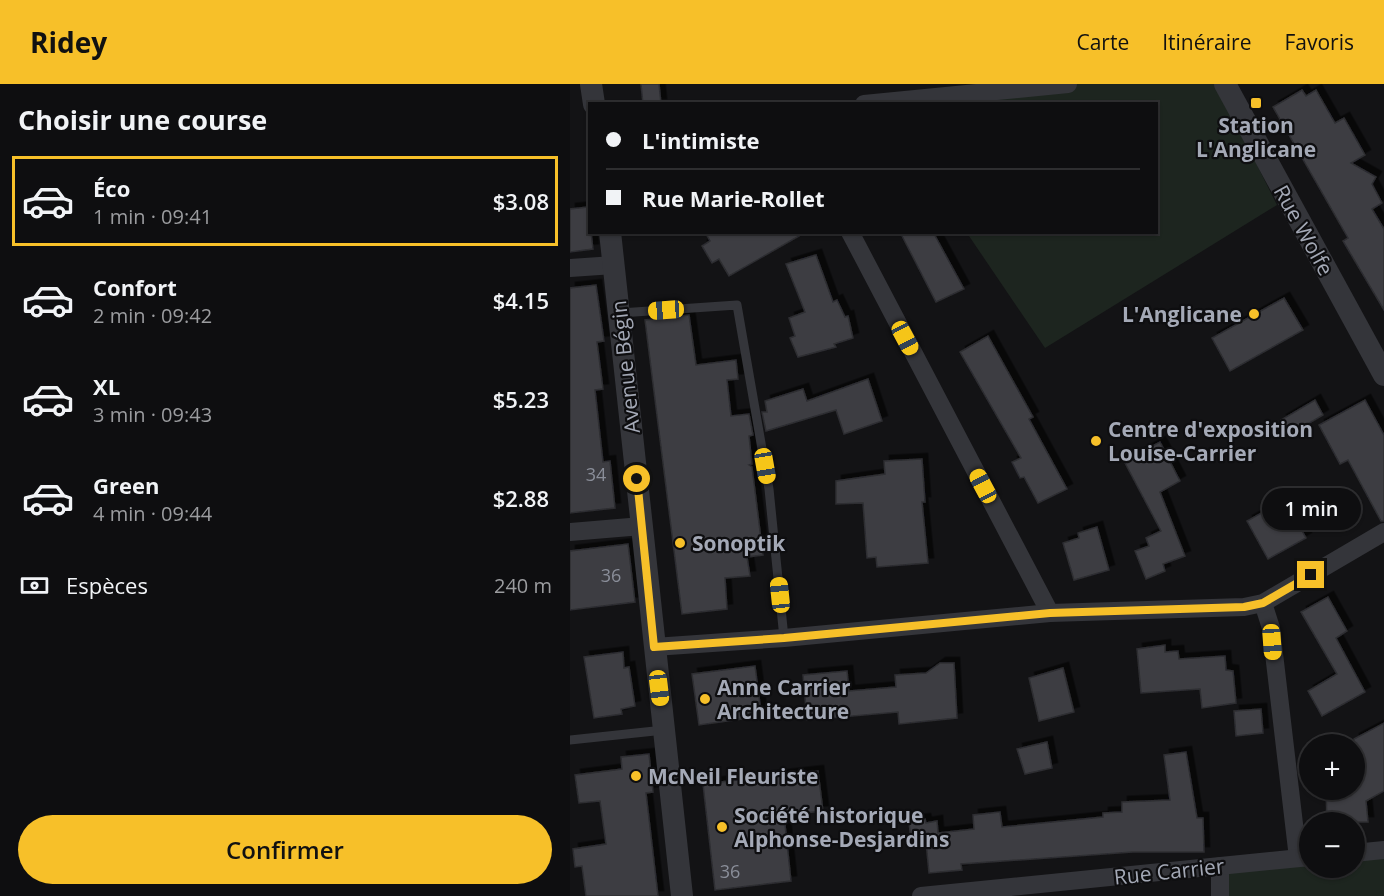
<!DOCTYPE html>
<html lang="fr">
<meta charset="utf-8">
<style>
:root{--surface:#0e0e10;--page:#1c1c1e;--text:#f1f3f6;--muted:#9b9c9f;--line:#2e2e30;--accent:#f7c029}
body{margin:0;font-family:"Open Sans",sans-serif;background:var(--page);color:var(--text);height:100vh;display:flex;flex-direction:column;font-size:22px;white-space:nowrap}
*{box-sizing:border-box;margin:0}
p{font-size:20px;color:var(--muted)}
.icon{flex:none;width:33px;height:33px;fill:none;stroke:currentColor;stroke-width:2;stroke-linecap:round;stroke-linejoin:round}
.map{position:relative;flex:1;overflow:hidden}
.details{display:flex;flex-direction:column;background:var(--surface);width:570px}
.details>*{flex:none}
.top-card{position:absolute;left:18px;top:18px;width:570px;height:132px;border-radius:0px;box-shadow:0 2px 4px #0004,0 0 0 2px var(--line);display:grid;align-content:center;height:132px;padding:0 18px;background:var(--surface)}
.tools{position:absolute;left:729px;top:650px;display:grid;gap:12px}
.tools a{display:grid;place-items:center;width:66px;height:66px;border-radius:50%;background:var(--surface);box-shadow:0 2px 4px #0004,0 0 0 2px var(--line);font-size:30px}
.end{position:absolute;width:27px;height:27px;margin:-14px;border:8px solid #f7c029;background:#111;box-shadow:0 0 0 3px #111}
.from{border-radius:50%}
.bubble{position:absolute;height:42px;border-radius:21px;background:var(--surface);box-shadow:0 2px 4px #0004,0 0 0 2px var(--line);font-size:20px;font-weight:600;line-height:42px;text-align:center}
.car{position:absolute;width:18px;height:36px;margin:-18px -9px;border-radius:8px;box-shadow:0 0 4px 2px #0007;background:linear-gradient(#f5c518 24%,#345 0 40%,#f5c518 0 76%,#345 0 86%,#f5c518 0)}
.top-card b{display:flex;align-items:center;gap:21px;height:57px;font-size:22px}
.top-card b+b{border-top:2px solid var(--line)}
.top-card i{width:15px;height:15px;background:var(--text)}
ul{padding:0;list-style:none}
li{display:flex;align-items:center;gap:18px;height:90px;margin:0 12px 9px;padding:0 6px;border:3px solid transparent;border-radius:0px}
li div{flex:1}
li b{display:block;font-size:22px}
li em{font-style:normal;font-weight:600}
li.active{border-color:var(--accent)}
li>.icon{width:54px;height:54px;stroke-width:1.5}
h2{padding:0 18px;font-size:27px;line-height:72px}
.pay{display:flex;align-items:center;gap:15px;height:66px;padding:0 18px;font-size:22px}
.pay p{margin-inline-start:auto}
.action{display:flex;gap:12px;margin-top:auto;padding:12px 18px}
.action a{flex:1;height:69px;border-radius:36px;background:var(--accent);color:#111;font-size:24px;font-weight:600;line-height:69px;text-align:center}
header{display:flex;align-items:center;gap:36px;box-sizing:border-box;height:84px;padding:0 30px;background:var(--accent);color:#111}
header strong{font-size:28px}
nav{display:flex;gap:33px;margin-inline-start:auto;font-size:21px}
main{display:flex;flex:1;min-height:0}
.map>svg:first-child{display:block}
</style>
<header>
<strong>Ridey</strong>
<nav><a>Carte</a><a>Itinéraire</a><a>Favoris</a></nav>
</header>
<main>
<section class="details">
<h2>Choisir une course</h2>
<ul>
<li class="active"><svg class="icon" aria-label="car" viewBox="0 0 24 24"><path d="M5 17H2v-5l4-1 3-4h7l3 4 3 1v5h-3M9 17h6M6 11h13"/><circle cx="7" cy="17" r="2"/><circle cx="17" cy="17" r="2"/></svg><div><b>Éco</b><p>1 min · 09:41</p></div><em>$3.08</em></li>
<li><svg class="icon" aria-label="car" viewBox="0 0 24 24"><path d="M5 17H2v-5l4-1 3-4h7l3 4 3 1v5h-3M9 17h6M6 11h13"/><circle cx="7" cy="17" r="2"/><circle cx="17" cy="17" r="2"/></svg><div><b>Confort</b><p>2 min · 09:42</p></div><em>$4.15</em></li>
<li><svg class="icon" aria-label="car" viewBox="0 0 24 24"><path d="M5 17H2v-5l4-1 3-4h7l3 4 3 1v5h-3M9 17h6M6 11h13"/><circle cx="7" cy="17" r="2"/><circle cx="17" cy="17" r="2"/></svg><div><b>XL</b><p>3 min · 09:43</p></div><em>$5.23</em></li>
<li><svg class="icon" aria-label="car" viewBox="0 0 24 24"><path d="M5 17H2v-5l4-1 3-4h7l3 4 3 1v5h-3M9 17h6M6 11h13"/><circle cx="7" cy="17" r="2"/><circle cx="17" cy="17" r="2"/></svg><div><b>Green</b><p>4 min · 09:44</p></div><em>$2.88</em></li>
</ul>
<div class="pay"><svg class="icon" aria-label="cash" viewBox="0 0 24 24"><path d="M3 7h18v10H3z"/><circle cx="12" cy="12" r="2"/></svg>Espèces<p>240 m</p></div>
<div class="action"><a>Confirmer</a></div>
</section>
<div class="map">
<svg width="814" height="812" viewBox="0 0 814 812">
<defs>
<filter id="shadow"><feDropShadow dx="5.5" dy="-5.5" stdDeviation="0" flood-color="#0009"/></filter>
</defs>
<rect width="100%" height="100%" fill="#131315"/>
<g fill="#1d251f">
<path d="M499 0H652L661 29 707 121 475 264 397 149 586 148V20L399 19 397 9Z"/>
<path d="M814 767V812H650V782L739 774 740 783H784L785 769Z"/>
</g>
<g fill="#3d3e42" stroke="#2d2d31" stroke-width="1.5" filter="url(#shadow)">
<path d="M71 0H89L91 20H73Z"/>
<path d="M732 6 736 12 746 6 765 39 774 34 795 71 781 79 806 93 802 100 812 119 802 125 814 145V226L773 157 778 154 703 23Z"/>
<path d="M18 123 23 165 0 168V125Z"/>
<path d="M135 148H236L159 192 149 175 142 179 132 162 140 157Z"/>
<path d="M330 148H363L394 205 366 218Z"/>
<path d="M246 171 263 218 267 216 275 233 278 232 283 254 264 260 266 263 228 273 220 254 225 252 219 234 235 228 216 180Z"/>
<path d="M26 201 34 257 27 258 33 305 25 306 33 378 40 377 45 424 0 429V204Z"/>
<path d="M714 214 733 246 660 287 642 254Z"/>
<path d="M119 231 126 281 166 276 168 295 157 296 161 332 179 330 183 351 179 352 182 380 179 381 182 383 193 471 177 473 180 492 155 494 157 525 112 530 75 236Z"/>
<path d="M418 252 463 333 459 335 497 405 468 419 454 393 450 394 442 378 451 374 390 268Z"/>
<path d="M298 295 312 337 274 350 266 326 196 347 192 328H197L195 317 233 305 237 317Z"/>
<path d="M745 316 753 331 719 351 711 336Z"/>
<path d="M795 316 814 351V437H811L778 376 770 380 749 341Z"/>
<path d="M590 358 610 397 590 408 615 472 593 480 595 487 576 495 565 467 579 462 576 454 591 447 554 377Z"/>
<path d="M352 375 355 418H352L358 479 307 483 306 473 297 474 293 419 266 420V397L315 390 314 377Z"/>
<path d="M715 416 736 454 698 475 677 437Z"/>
<path d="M527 443 539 486 504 496 493 459 509 454 508 449Z"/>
<path d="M58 460 65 518 0 526V467Z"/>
<path d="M758 513 777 547 766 554 795 608 752 632 738 607 767 590 731 528Z"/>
<path d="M595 561V568L608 567 609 575 655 572 656 586 663 587 666 619 632 624 630 605 571 609 567 565Z"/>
<path d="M53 568 54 584 59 583 65 622 51 625 52 630 24 634 14 573Z"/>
<path d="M370 579H384L387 634 329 640 328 628 237 636 233 591 277 587 279 607 326 603 325 591 356 589Z"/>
<path d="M185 582 191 628 178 630 179 634 129 641 122 590Z"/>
<path d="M493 584 504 628 469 637 459 594Z"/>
<path d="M691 625 693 649 666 652 664 627Z"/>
<path d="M814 639V707L796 717 798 738H757L756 705H784V655Z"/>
<path d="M477 658 482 684 455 690 447 665Z"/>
<path d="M616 668 627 734H633L634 768H563L391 780 392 786 359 789 356 758 341 759 339 737 355 735 356 739 367 737 368 749 404 745 403 731 430 728 432 743 533 733V729L552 728V718L600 716 594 671Z"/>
<path d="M79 670 83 708 76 709 88 812H16L12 782 5 783 3 765 36 760 30 717 9 719 5 691 52 685 51 673Z"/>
<path d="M248 687 253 727 214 731 221 797 145 806 133 700Z"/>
</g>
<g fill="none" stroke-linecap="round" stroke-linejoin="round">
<g stroke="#34353a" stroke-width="9">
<path d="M50 229 167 221 199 405 214 554"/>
<path d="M0 656 94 646"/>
</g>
<g stroke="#34353a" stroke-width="18">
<path d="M294 20 498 0"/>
<path d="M280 148 480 529"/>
<path d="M0 184 44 181"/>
<path d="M0 448 72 442"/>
<path d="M693 519 701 544 728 774"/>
<path d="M84 563 214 554 480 529 674 523 693 519 814 448"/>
<path d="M784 769 814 766"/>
<path d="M650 782V812"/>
<path d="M351 812 740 773"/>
</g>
<g stroke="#34353a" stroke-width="22">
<path d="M21 0 24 20"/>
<path d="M655 0 814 291"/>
<path d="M40 148 112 812"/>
</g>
</g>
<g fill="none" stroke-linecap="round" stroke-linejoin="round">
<path stroke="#f7c029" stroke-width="8" d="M67 395 84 563 214 554 480 529 674 523 693 519 741 491"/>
</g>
<g fill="#f7c029" stroke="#0e0e10" stroke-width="2">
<rect x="680" y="13" width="12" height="12" rx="3"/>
<circle cx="684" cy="230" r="6"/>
<circle cx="526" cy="357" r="6"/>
<circle cx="110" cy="459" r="6"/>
<circle cx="135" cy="615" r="6"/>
<circle cx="66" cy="692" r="6"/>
<circle cx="152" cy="743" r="6"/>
</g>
<g text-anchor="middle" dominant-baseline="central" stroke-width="4.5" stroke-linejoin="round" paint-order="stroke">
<g font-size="18" fill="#8a8e99">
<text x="26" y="390">34</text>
<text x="41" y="491">36</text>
<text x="160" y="787">36</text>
</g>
<g font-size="21" font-weight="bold" fill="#a4a9b6" stroke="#0e0e10" text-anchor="start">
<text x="686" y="41" text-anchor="middle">Station<tspan x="686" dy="24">L'Anglicane</tspan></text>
<text x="672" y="230" text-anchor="end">L'Anglicane</text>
<text x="538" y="345">Centre d'exposition<tspan x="538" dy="24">Louise-Carrier</tspan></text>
<text x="122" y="459">Sonoptik</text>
<text x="147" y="603">Anne Carrier<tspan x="147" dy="24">Architecture</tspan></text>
<text x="78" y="692">McNeil Fleuriste</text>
<text x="164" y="731">Société historique<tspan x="164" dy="24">Alphonse-Desjardins</tspan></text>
</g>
<g font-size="21" fill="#a4a9b6" stroke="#0e0e10">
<text transform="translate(734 146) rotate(61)">Rue Wolfe</text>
<text transform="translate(55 283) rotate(-96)">Avenue Bégin</text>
<text transform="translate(599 787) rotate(-6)">Rue Carrier</text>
</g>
</g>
</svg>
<div class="tools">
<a>+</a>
<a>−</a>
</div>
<i class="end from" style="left:67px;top:395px"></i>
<i class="end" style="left:741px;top:491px"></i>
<div class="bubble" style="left:692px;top:404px;width:99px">1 min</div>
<i class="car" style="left:96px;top:226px;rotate:266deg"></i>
<i class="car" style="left:335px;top:254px;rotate:152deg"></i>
<i class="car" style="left:195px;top:382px;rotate:170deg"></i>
<i class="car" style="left:413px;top:402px;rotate:332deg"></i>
<i class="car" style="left:210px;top:511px;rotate:354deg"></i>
<i class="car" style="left:702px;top:558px;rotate:176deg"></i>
<i class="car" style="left:89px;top:604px;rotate:173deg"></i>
<div class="top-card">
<b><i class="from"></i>L'intimiste</b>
<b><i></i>Rue Marie-Rollet</b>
</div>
</div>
</main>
